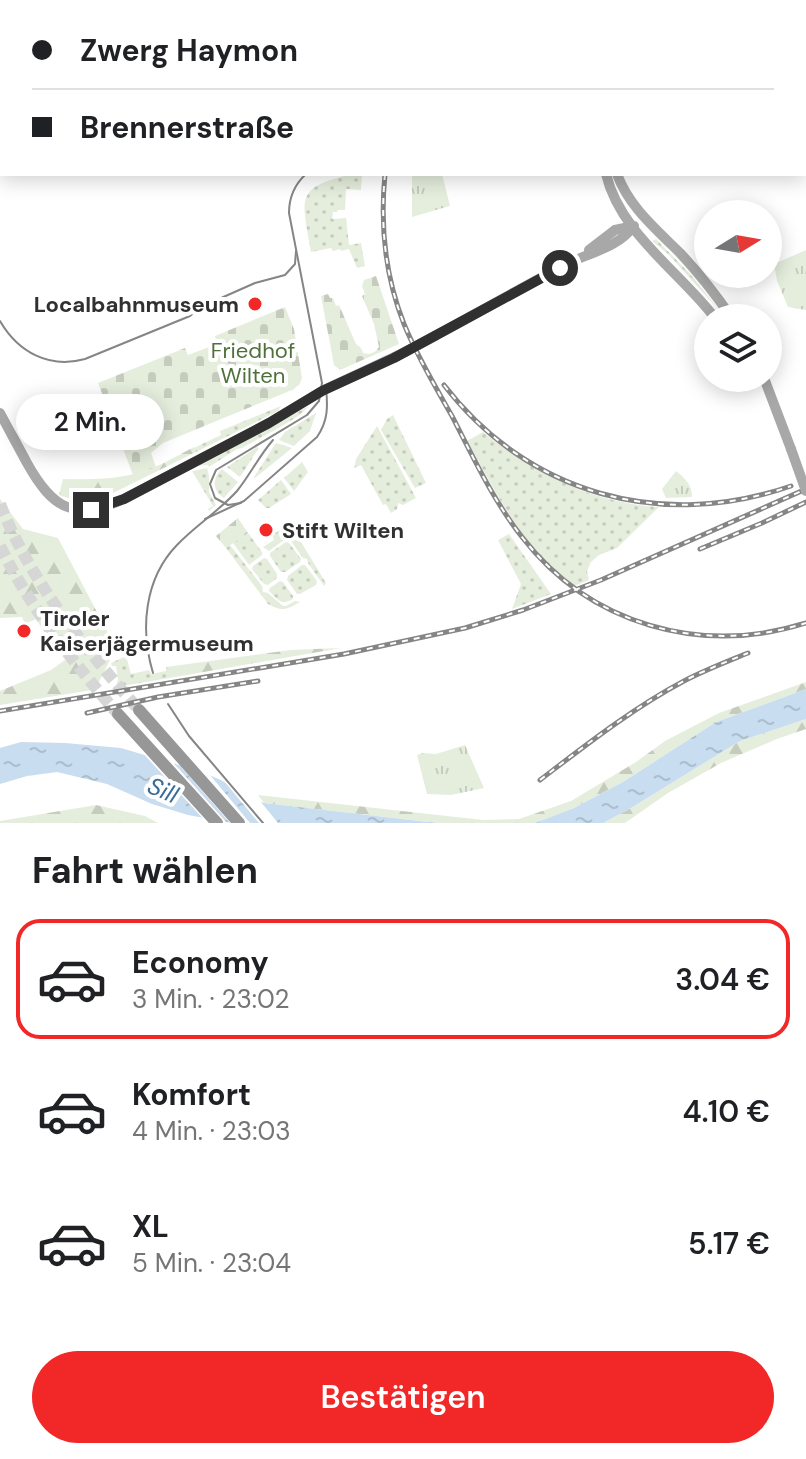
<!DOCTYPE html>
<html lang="de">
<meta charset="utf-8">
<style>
:root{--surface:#fff;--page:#f6f6f6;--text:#202124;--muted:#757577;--line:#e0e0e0;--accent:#f22728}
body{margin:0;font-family:"DM Sans",sans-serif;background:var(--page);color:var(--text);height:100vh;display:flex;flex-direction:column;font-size:30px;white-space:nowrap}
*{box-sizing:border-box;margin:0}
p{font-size:26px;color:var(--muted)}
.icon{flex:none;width:44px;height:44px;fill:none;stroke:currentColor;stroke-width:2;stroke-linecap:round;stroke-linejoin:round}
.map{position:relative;height:823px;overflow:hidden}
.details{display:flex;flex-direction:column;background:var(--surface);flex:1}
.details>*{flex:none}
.banner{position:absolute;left:0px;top:0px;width:806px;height:176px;box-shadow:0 4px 20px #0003;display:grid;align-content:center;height:176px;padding:0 32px;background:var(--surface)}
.needle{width:52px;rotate:79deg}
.tools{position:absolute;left:694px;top:200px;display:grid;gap:16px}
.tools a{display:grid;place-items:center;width:88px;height:88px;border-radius:50%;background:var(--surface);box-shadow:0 4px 20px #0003;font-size:40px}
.end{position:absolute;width:36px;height:36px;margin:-18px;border:10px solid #303030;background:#fff;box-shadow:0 0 0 4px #fff}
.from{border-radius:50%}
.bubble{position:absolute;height:56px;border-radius:28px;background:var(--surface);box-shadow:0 4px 20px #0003;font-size:26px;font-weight:600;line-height:56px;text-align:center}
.banner b{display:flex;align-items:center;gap:28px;height:76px;font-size:30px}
.banner b+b{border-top:2px solid var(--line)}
.banner i{width:20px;height:20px;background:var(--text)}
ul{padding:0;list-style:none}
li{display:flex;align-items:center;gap:24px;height:120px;margin:0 16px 12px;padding:0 16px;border:4px solid transparent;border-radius:24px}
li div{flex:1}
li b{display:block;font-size:30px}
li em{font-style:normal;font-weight:600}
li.active{border-color:var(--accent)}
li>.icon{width:72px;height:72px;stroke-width:1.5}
h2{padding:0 32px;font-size:36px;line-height:96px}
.cta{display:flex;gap:16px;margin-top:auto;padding:16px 32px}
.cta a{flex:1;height:92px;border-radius:48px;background:var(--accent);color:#fff;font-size:32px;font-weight:600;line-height:92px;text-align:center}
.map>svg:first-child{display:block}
</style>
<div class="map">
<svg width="806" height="823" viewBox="0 0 806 823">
<defs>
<pattern id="grass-dots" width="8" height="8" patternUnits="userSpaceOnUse" patternTransform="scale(2)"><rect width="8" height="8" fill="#e5eedd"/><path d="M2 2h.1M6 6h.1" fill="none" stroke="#c5ccbe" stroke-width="1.8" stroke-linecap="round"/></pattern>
<pattern id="forest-firs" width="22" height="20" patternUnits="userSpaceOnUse" patternTransform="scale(2)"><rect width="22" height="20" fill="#e5eedd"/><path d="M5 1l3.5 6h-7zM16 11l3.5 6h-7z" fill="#c5ccbe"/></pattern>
<pattern id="cemetery-stones" width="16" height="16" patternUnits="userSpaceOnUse" patternTransform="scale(2)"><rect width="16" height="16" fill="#e5eedd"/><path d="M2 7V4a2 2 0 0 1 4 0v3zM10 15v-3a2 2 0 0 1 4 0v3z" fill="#c5ccbe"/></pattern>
<pattern id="park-tufts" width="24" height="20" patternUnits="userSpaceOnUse" patternTransform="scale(2)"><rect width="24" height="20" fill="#e5eedd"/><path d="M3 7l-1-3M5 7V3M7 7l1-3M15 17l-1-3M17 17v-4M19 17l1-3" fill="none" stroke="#c5ccbe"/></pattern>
<pattern id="water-ripples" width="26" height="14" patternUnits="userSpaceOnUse" patternTransform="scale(2)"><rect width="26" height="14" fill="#c8ddef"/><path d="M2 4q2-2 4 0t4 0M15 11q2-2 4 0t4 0" fill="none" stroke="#acbecd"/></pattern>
</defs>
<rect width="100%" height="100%" fill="#fff"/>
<g fill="url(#grass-dots)">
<path d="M354 174H362L361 190 346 189 345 210H338L337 212H333L332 219 346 218 349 245 361 243 365 266 357 268 349 249 341 251 340 249 333 251 331 248 311 252C302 198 293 187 354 174Z"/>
<path d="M656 239 690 274 720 311 668 254 652 241Z"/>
<path d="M281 406 278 411 196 452 194 448 221 435 220 431Z"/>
<path d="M309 406C297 421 260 437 242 448L237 449 209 467 208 465 195 466Z"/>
<path d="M316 413 310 431 294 446 279 440 285 432Z"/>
<path d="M393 415 426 483 415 488 381 430 387 419Z"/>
<path d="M377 426 416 498 403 505 398 503 397 509 391 513 386 504 383 505 361 465 354 468 356 459Z"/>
<path d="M483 432C533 473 593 503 659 507L617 548 599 555 591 562 587 571 589 580 574 586C523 550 497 494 467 441Z"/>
<path d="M276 443 292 448 255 478 254 477Z"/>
<path d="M257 447 259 448 240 477 227 467Z"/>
<path d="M302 462 308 472 294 491 284 478Z"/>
<path d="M207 468 209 476V492L216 505 209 511 208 509 213 506 192 471Z"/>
<path d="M222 469 238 482 224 498C212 491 212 478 222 469Z"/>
<path d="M281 480 291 494 269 508H266L258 500Z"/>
<path d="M290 524 326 583 324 586 308 563 307 559 303 558 288 537 269 551 263 547 274 540 272 535Z"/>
<path d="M248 533 262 552V555L249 565 233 543Z"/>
<path d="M509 534 551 594 512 609 521 584 498 540Z"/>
<path d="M286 542 289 543 301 559 300 562 285 572H281L270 556V553Z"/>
<path d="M230 545 262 586 263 592 268 593 283 606H286L295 601 300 602C286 610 282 612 268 604L226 548Z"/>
<path d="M264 558 267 559 277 574V578L268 585 264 584 252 569 253 566Z"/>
<path d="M302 565H305L317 581 316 585 300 594H297L287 580 288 576Z"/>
<path d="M280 581 283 582 293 596V599C280 606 279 600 269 591L270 588Z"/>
<path d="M126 656 131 674 149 670 151 674 166 671V667L175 677 116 687 118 679 116 666H112L111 663Z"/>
</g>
<g fill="url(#forest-firs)">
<path d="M194 447 196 452 109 495 79 502 59 495 63 479C84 480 114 479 134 474 155 469 175 457 194 447Z"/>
<path d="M0 499 23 529 58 538 116 648 98 684 92 690 0 705V691L51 670 65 660V654L59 645 51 643 36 619 25 624 22 617 0 618Z"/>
<path d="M341 648 175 677 166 667 290 650Z"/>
<path d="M806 682V689L716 722 623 782 574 808 535 823H437L264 803 258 795 483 820 519 819 571 801 636 762 665 741 719 713Z"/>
<path d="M806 719V729L777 739 721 763 668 793 625 823H603L631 808 740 741Z"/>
<path d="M96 805 145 816 158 823H0V821Z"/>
</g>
<g fill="url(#cemetery-stones)">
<path d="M376 276 399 344 340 370 334 365 321 296 328 294 330 298H333L336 306 339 305 356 344 361 348 363 353C371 355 375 353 379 347L374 324 362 296 365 294 362 286 364 280Z"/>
<path d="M285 307 294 329 302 378 299 385 292 390 163 443 151 453 156 467 133 475 98 383 185 348 188 355 217 344 215 336Z"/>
<path d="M238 518 248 533 226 548 216 536Z"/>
</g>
<g fill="url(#park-tufts)">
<path d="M412 174H442L450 206 412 217Z"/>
<path d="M806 250V310L788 307 777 281 774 264Z"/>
<path d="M676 471C685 478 692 485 692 497L666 498 662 489Z"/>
<path d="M465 745 484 788 451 795 427 794 417 755 423 753 436 754Z"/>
</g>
<g fill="url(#water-ripples)">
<path d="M806 689V719L740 741 631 808 603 823H535L574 808 623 782 716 722Z"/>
<path d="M21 742 65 743 121 748 202 772 221 780 249 798 264 803 437 823H231L188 815 152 804 107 784 57 772 27 776 0 784V748Z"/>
</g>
<g fill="#fff">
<path d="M140 750 171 760 227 823 206 822Z"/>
<path d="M176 761 205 769 250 823H230Z"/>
<path d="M219 775 256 796 278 823H259Z"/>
</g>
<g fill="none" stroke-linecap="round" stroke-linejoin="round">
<g stroke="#d6d6d6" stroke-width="12" stroke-dasharray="12 6" stroke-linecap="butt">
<path d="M0 504C31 582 84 647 139 710"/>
<path d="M0 546C31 609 73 662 118 714"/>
</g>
<g stroke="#a8a8a8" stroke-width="10">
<path d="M567 0V2"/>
<path d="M585 0 586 2"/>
<path d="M606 174C620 233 679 271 715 318"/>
<path d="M617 174C629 207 656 229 680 253 699 273 716 295 732 318"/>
<path d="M589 250 615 230 634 226"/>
<path d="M435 336C480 312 524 286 569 263 591 252 617 248 633 227"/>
<path d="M764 378 791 449"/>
<path d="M0 413C9 430 18 446 27 463 52 508 74 522 124 499L269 423 324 390 405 352"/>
</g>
<g stroke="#979797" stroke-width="12">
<path d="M139 710 239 823"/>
<path d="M118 714 217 823"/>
</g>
<g stroke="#858585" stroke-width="2">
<path d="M574 0 575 2"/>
<path d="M203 306 255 283 285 275 295 264 296 251"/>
<path d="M0 321C18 352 49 369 85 359L190 316 203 305"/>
<path d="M241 503 228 505 215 498 210 484 216 470 307 415 319 401 322 383 289 213C289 197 294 185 306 174"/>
<path d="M205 519 244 501 317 437C328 421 328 407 326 388"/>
<path d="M153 673C140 630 144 579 177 545 195 526 219 511 237 491 250 475 259 456 273 440"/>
<path d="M168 704 189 736 263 823"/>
</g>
<g stroke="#858585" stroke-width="5">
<g id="rail">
<path d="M427 2V0"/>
<path d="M385 174C380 225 385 276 404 324 417 356 435 386 452 416 473 457 493 500 522 537 590 625 701 656 806 623"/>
<path d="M444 385C528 494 661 531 791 486"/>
<path d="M700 549 762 523 806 502"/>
<path d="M0 711 344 654 465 628 523 610 601 580 806 489"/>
<path d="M87 713 158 697 258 681"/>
<path d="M540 780C586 745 633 708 684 681 705 670 726 662 748 653"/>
</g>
</g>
<use href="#rail" stroke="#fff" stroke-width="2" stroke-dasharray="6" stroke-linecap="butt"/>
<g stroke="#a8a8a8" stroke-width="10">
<path d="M405 352 435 336"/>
<path d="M791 449 806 491"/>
</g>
</g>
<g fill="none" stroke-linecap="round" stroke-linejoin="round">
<path stroke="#303030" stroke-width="10" d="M91 510 124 499 269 423 322 391 394 358 560 268"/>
</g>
<g fill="#f22728" stroke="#fff" stroke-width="3">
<circle cx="255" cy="304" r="8"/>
<circle cx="266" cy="530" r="8"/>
<circle cx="24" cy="631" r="8"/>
</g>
<g text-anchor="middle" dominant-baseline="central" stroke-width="8" stroke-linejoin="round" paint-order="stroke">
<g font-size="22" font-weight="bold" fill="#303030" stroke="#fff" text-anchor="start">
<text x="239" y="304" text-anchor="end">Localbahnmuseum</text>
<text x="282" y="530">Stift Wilten</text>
<text x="40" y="618">Tiroler<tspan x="40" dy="25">Kaiserjägermuseum</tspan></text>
</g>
<g font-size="22" fill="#4f703a" stroke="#fff">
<text x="253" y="350">Friedhof<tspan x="253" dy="25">Wilten</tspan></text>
</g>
<g font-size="24" font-style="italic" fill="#376c99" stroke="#fff">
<text transform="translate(163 790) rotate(23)">Sill</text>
</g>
</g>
</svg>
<div class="tools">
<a><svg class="needle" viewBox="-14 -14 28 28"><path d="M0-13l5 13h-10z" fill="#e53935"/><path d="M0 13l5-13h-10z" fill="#757577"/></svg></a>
<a><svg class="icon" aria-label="layers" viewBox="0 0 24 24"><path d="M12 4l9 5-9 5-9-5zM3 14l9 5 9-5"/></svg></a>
</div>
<i class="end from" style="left:560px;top:268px"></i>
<i class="end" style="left:91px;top:510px"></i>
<div class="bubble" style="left:16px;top:394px;width:148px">2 Min.</div>
<div class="banner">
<b><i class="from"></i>Zwerg Haymon</b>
<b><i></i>Brennerstraße</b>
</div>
</div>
<section class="details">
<h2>Fahrt wählen</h2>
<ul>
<li class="active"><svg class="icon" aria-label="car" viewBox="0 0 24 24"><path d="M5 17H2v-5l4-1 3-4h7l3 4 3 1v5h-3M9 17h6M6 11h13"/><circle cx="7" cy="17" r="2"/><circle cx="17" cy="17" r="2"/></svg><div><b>Economy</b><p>3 Min. · 23:02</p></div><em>3.04 €</em></li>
<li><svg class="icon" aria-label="car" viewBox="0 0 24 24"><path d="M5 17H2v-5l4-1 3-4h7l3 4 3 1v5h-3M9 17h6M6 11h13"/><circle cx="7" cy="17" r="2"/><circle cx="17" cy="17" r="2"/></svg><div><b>Komfort</b><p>4 Min. · 23:03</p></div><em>4.10 €</em></li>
<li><svg class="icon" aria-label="car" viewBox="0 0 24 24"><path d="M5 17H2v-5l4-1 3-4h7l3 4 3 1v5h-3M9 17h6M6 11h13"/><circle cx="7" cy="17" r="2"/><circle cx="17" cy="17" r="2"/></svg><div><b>XL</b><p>5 Min. · 23:04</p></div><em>5.17 €</em></li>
</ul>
<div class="cta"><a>Bestätigen</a></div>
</section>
